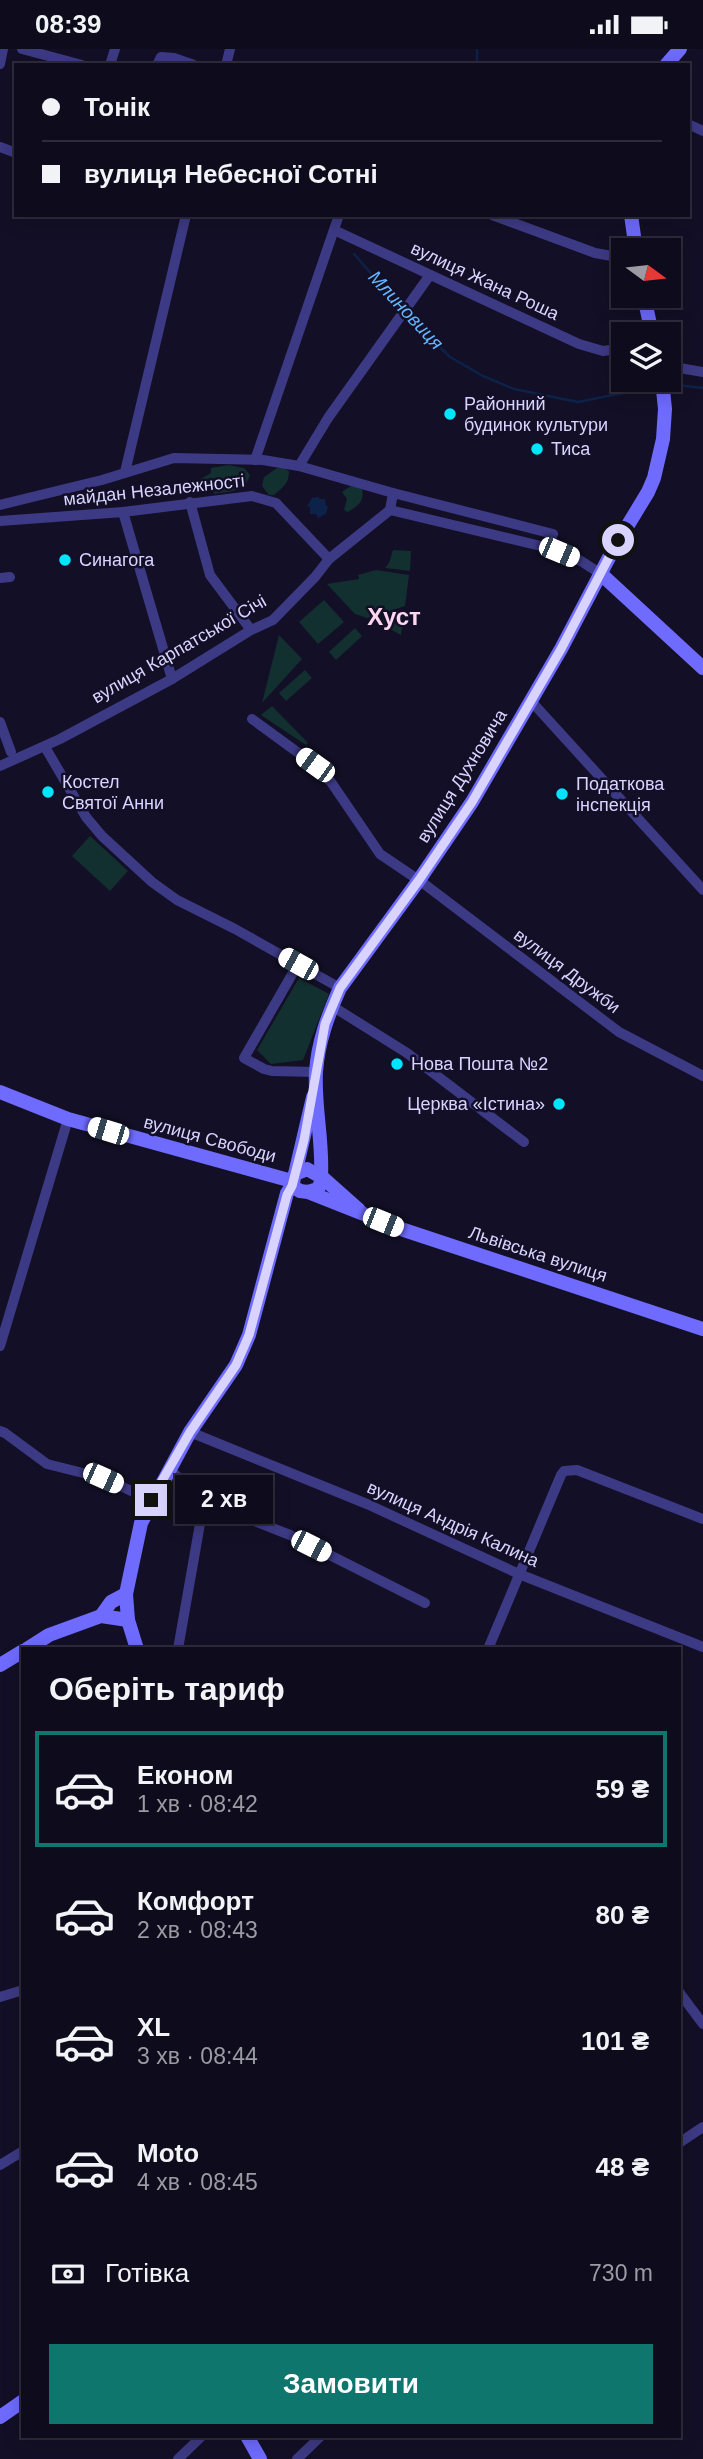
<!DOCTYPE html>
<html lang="uk">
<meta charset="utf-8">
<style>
:root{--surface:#0e0b1c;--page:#1c1929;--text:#f1f3f6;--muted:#9b9ba3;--line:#2e2b3b;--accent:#0f766e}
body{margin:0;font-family:Helvetica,sans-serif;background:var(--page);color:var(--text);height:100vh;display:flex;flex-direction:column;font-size:26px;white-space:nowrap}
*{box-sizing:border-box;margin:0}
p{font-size:23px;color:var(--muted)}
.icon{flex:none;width:38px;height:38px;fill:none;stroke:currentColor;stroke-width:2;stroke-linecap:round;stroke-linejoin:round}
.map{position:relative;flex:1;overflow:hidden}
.panel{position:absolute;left:21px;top:1598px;width:660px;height:791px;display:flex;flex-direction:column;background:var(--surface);border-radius:0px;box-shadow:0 4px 18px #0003,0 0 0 2px var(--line)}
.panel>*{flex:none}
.hud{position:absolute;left:14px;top:14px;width:676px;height:154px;border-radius:0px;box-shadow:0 4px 18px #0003,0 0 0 2px var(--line);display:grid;align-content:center;height:154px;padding:0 28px;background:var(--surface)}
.needle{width:46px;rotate:105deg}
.fabs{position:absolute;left:611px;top:189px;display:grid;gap:14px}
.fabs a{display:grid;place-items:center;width:70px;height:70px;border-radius:0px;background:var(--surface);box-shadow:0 4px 18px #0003,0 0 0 2px var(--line);font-size:35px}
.end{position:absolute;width:32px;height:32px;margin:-16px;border:9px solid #d9d4ff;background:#111;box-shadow:0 0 0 4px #111}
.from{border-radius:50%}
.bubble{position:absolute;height:49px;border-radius:0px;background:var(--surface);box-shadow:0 4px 18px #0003,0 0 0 2px var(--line);font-size:23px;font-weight:700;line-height:49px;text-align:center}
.car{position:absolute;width:21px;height:42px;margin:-21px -10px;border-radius:9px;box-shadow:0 0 5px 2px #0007;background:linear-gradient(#fff 24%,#345 0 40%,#fff 0 76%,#345 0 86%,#fff 0)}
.hud b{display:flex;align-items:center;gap:24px;height:66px;font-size:26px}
.hud b+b{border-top:2px solid var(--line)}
.hud i{width:18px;height:18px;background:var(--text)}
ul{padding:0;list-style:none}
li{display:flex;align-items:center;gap:21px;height:116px;margin:0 14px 10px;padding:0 14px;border:4px solid transparent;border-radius:0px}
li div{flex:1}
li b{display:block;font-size:26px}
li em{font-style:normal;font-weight:700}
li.on{border-color:var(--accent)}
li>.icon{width:63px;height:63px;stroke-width:1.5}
h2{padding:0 28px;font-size:32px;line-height:84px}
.pay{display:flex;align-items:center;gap:18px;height:77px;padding:0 28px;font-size:26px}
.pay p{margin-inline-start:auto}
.primary-button{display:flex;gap:14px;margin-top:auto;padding:14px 28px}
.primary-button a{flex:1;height:80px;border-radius:0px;background:var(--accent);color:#fff;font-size:28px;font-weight:700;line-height:80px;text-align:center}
.status{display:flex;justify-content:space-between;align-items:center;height:49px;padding:0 35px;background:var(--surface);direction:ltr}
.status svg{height:19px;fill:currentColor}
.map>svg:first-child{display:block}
</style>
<div class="status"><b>08:39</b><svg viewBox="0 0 49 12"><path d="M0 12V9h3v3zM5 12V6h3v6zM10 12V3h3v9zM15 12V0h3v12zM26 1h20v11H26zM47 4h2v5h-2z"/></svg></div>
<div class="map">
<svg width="703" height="2410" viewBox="0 0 703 2410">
<rect width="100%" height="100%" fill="#130f26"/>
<g fill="#12302f">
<path d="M228 416 244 419 250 426C245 444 229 442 214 445L211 440 200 438 199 431 211 424V419Z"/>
<path d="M277 419H284L289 422C289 435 283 438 274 446H269L262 437 264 428Z"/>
<path d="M351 437 362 440C365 453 357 457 348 463L344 461 347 450 342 443Z"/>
<path d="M393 501 411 502 410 522 385 519 389 514Z"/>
<path d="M376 521 409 526 405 557 367 569 355 565 327 535 359 530 358 526Z"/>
<path d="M324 551 344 573 318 595 299 573Z"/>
<path d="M404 561 401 586 376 573Z"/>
<path d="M355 579 362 587 336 611 329 603Z"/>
<path d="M279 586 302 610 262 654Z"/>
<path d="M305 621 312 629 286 652 279 644Z"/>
<path d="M272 657 308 694 306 696 261 666Z"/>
<path d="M90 787 128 822 110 842 72 807Z"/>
<path d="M299 929 329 945 303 1011 271 1015 257 1001Z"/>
</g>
<path fill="#0c2248" d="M319 448V450H325L326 457H328L326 465 318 469 316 465H310V458L307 457 312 449Z"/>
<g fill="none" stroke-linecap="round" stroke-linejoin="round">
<g stroke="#0c2248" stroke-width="2.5">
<path d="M477 0V16"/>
<path d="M354 205 402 260"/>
<path d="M406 265 450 308 483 327 514 340 578 353 658 337"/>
<path d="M668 335 703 339"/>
</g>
<g stroke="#3d3a85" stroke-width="10">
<path d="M22 0 82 16"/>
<path d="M0 15 3 0"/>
<path d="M110 16 115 0"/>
<path d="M157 16 161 8 174 9 194 16"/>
<path d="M226 16 230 0"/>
<path d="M688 75 703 82"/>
<path d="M0 98 16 104"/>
<path d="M492 166 595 204 623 209"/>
<path d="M334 181 579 295 603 302 623 299"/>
<path d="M668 317 703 323"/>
<path d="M255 411 339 166"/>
<path d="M299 417 328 369 430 226"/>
<path d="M125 423 186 166"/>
<path d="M190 453 210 526 251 581"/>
<path d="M0 456 102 431 174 409 263 411 299 417 393 444"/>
<path d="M390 461 393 444 405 447 553 485 547 499"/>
<path d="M123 463 172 630"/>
<path d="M0 472 123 463 252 447 276 454 329 510"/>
<path d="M0 529 10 528"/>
<path d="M531 652 703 841"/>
<path d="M252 670 315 716 331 733 380 805 423 834 619 983 703 1027"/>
<path d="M0 673 11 703"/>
<path d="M45 698 86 768 102 787 152 833 177 851 235 880 340 939"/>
<path d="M0 717 60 690 172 630 251 581 273 571 315 528 329 510 390 461 549 499 581 512 601 525"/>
<path d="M298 915 244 1009 264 1020 272 1022 316 1023"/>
<path d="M332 957 407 1004 524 1093"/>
<path d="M0 1297 68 1070"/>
<path d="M0 1382 5 1384 47 1415 103 1429 151 1451"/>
<path d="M190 1383 367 1455 519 1525 703 1598"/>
<path d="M169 1420 204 1452 290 1486 425 1554"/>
<path d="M178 1600 204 1452"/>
<path d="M488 1600 561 1426 564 1422 577 1421 703 1470"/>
<path d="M679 1943 703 1975"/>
<path d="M0 1948 23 1941"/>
<path d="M679 2094 703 2078"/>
<path d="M0 2116 23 2102"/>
<path d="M178 2410 202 2387"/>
<path d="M297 2410 321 2387"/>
</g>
<g stroke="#6f6bff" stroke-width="14">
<path d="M666 16 680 0"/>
<path d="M631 166 636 201"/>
<path d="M644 247 652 285"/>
<path d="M601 525 703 619"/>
<path d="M0 1043 68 1070 292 1132"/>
<path d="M295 1125 313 1048"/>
<path d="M321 1126C323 1092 314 1057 316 1023 318 993 328 966 340 939L419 831 472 753 561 600 614 499 648 443 654 429 663 390 665 360 662 331"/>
<path d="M323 1129 359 1161"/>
<path d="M308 1143 318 1140 323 1129 307 1120 295 1125 292 1137 300 1142 308 1143 404 1181 703 1280"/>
<path d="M101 1567 111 1553 126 1545"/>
<path d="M27 1600 49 1586 101 1567 128 1571"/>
<path d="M137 1600 128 1571 126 1545 141 1474 190 1383 236 1316 249 1286 287 1144 292 1137"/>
<path d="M0 1616 23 1602"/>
<path d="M0 2368 23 2352"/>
<path d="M247 2387 260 2410"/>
</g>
</g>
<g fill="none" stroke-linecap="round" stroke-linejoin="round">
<path stroke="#d9d4ff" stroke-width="9" d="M151 1451 190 1383 236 1316 249 1286 287 1146 292 1137 304 1091 325 975 340 939 419 831 472 753 561 600 618 491"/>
</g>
<g fill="#00e5ff" stroke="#130f26" stroke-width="2.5">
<circle cx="450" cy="365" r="7"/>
<circle cx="537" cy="400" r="7"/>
<circle cx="65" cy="511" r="7"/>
<circle cx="48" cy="743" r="7"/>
<circle cx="562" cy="745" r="7"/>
<circle cx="397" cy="1015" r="7"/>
<circle cx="559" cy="1055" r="7"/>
</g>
<g text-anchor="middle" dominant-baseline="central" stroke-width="5" stroke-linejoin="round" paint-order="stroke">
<g font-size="18" fill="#d9d4ff" stroke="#130f26">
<text transform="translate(485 232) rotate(25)">вулиця Жана Роша</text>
<text transform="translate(154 441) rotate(-6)">майдан Незалежності</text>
<text transform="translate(179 600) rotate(-30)">вулиця Карпатської Січі</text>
<text transform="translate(462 727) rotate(-58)">вулиця Духновича</text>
<text transform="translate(567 922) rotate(37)">вулиця Дружби</text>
<text transform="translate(210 1090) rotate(15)">вулиця Свободи</text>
<text transform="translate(538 1205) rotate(18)">Львівська вулиця</text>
<text transform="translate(453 1475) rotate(24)">вулиця Андрія Калина</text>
</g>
<g font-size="18" fill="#d9d4ff" stroke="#130f26" text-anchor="start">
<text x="464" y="355">Районний<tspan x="464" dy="21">будинок культури</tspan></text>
<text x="551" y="400">Тиса</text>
<text x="79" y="511">Синагога</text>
<text x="62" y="733">Костел<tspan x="62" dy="21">Святої Анни</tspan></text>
<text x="576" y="735">Податкова<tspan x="576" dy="21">інспекція</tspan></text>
<text x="411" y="1015">Нова Пошта №2</text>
<text x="545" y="1055" text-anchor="end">Церква «Істина»</text>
</g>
<g font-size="19" font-style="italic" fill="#62b6ff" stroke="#130f26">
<text transform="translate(406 261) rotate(47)">Млиновиця</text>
</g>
<g font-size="24" font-weight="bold" fill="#ffd6f0" stroke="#130f26">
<text x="394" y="567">Хуст</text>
</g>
</g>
</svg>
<div class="fabs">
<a><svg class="needle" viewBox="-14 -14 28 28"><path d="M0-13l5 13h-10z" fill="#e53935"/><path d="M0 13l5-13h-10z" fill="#9b9ba3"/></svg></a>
<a><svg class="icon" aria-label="layers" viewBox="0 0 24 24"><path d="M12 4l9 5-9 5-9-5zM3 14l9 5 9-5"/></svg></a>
</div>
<i class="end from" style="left:618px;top:491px"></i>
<i class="end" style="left:151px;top:1451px"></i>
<div class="bubble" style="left:175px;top:1426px;width:98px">2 хв</div>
<i class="car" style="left:559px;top:503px;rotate:113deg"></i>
<i class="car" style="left:315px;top:716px;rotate:306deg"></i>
<i class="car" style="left:298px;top:915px;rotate:299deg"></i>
<i class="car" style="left:108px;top:1082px;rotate:287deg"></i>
<i class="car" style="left:383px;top:1173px;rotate:112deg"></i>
<i class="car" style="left:103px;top:1429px;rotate:114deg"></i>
<i class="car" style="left:311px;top:1497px;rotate:117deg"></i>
<div class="hud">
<b><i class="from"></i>Тонік</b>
<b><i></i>вулиця Небесної Сотні</b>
</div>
<section class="panel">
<h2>Оберіть тариф</h2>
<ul>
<li class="on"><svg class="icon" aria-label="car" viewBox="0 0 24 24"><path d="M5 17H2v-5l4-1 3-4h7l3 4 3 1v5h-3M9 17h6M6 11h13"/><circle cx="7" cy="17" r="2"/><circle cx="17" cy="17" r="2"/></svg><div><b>Економ</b><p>1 хв · 08:42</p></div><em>59 ₴</em></li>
<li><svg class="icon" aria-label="car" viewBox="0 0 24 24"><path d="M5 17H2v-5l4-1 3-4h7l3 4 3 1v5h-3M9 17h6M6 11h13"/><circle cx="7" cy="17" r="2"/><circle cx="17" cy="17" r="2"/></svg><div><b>Комфорт</b><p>2 хв · 08:43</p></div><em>80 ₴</em></li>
<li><svg class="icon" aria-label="car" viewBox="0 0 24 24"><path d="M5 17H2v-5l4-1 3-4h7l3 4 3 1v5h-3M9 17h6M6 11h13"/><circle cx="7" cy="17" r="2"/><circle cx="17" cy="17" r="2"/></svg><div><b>XL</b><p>3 хв · 08:44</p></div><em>101 ₴</em></li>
<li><svg class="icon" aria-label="car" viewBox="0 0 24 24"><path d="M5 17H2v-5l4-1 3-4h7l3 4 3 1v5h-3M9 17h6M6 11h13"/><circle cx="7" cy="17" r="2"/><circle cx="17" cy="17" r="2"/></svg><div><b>Moto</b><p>4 хв · 08:45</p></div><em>48 ₴</em></li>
</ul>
<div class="pay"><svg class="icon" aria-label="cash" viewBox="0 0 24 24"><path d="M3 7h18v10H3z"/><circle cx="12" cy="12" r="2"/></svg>Готівка<p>730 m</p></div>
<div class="primary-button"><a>Замовити</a></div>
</section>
</div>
